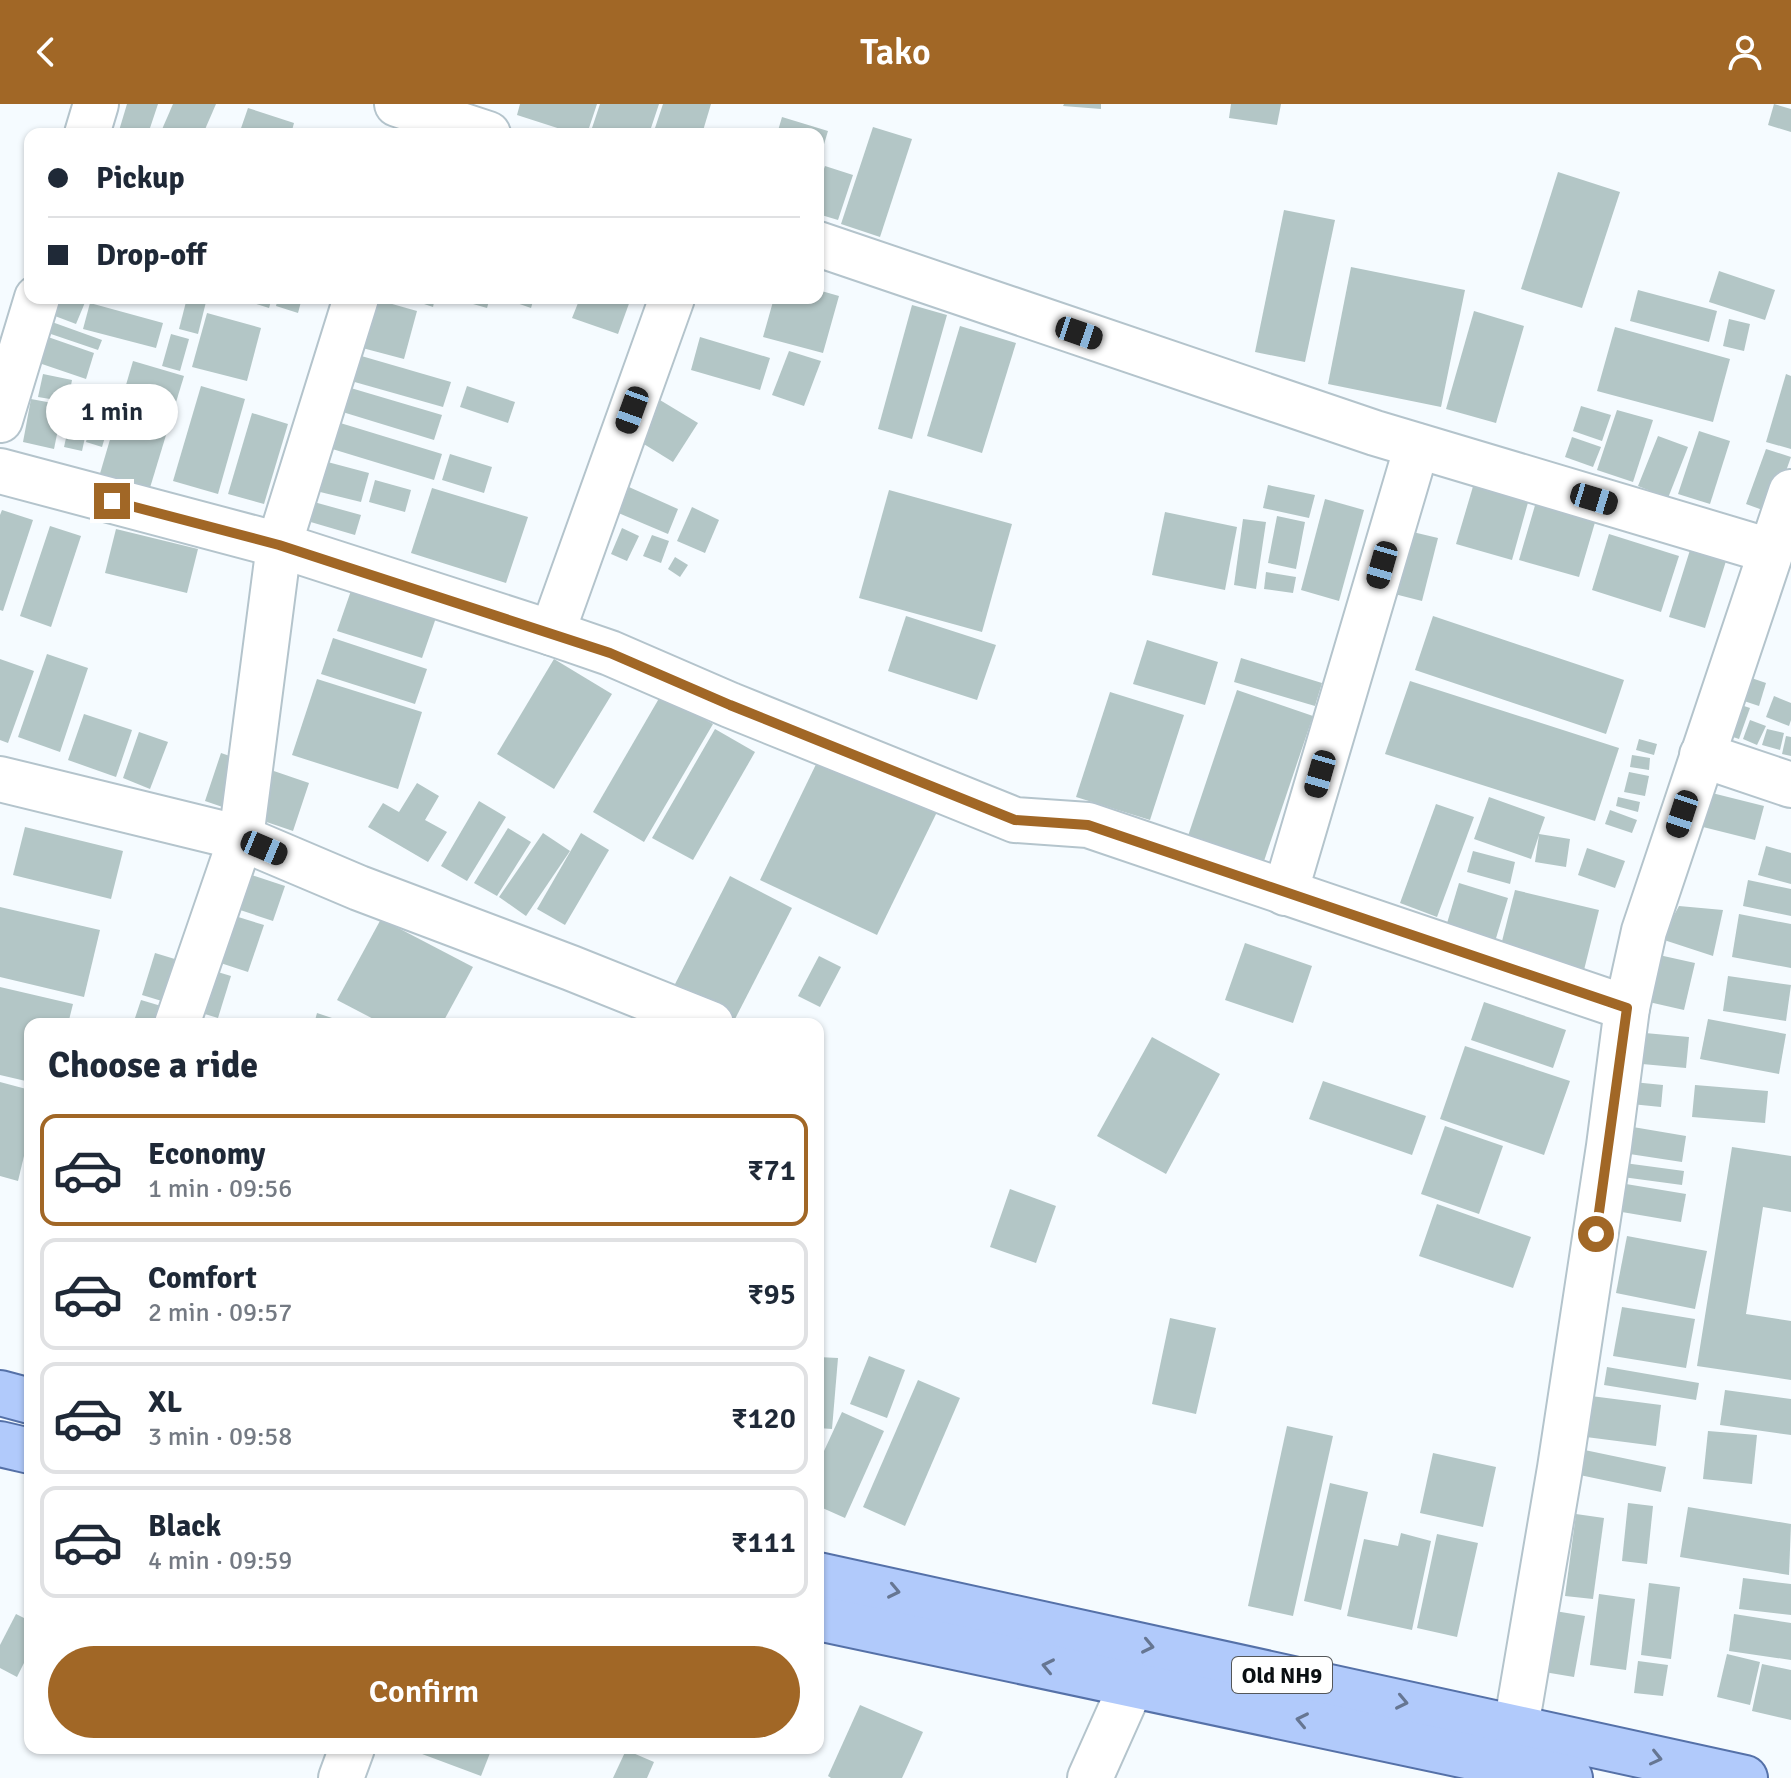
<!DOCTYPE html>
<meta charset="utf-8">
<style>
:root{--surface:#fff;--page:#f2f2f3;--text:#1f2937;--muted:#747a83;--line:#e0e1e3;--accent:#a16726}
body{margin:0;font-family:Signika,sans-serif;background:var(--page);color:var(--text);height:100vh;display:flex;flex-direction:column;font-size:30px;white-space:nowrap}
*{box-sizing:border-box;margin:0}
p{font-size:26px;color:var(--muted)}
.icon{flex:none;width:44px;height:44px;fill:none;stroke:currentColor;stroke-width:2;stroke-linecap:round;stroke-linejoin:round}
.map{position:relative;flex:1;overflow:hidden}
.sheet{position:absolute;left:24px;top:914px;width:800px;height:736px;display:flex;flex-direction:column;background:var(--surface);border-radius:16px;box-shadow:0 2px 6px #0004}
.sheet>*{flex:none}
.banner{position:absolute;left:24px;top:24px;width:800px;height:176px;border-radius:16px;box-shadow:0 2px 6px #0004;display:grid;align-content:center;height:176px;padding:0 24px;background:var(--surface)}
.end{position:absolute;width:36px;height:36px;margin:-18px;border:10px solid #a16726;background:#fff;box-shadow:0 0 0 4px #fff}
.from{border-radius:50%}
.bubble{position:absolute;height:56px;border-radius:28px;background:var(--surface);box-shadow:0 2px 6px #0004;font-size:26px;font-weight:600;line-height:56px;text-align:center}
.car{position:absolute;width:24px;height:48px;margin:-24px -12px;border-radius:10px;box-shadow:0 0 6px 2px #0007;background:linear-gradient(#222 24%,#8ab4d8 0 40%,#222 0 76%,#8ab4d8 0 86%,#222 0)}
.banner b{display:flex;align-items:center;gap:28px;height:76px;font-size:30px}
.banner b+b{border-top:2px solid var(--line)}
.banner i{width:20px;height:20px;background:var(--text)}
ul{padding:0;list-style:none}
li{display:flex;align-items:center;gap:24px;height:112px;margin:0 16px 12px;padding:0 8px;border:4px solid var(--line);border-radius:16px}
li div{flex:1}
li b{display:block;font-size:30px}
li em{font-style:normal;font-weight:600}
li.selected{border-color:var(--accent)}
li>.icon{width:72px;height:72px;stroke-width:1.5}
h2{padding:0 24px;font-size:36px;line-height:96px}
.action{display:flex;gap:16px;margin-top:auto;padding:16px 24px}
.action a{flex:1;height:92px;border-radius:48px;background:var(--accent);color:#fff;font-size:32px;font-weight:600;line-height:92px;text-align:center}
header{display:flex;justify-content:space-between;align-items:center;height:104px;padding:0 24px;background:var(--accent);color:#fff;font-size:36px;font-weight:600}
.map>svg:first-child{display:block}
</style>
<header><svg class="icon" aria-label="back" viewBox="0 0 24 24"><path d="M15 5l-7 7 7 7"/></svg>Tako<svg class="icon" aria-label="person" viewBox="0 0 24 24"><circle cx="12" cy="8" r="4"/><path d="M4 21q1-7 8-7t8 7"/></svg></header>
<div class="map">
<svg width="1791" height="1674" viewBox="0 0 1791 1674">
<rect width="100%" height="100%" fill="#f5fbff"/>
<g fill="#b3c6c6">
<path d="M127 0H158L148 30H118Z"/>
<path d="M173 0H216L203 30H160Z"/>
<path d="M520 0H597L587 30H576L517 11Z"/>
<path d="M600 0H659L649 30H590Z"/>
<path d="M663 0H711L702 30H653Z"/>
<path d="M1064 0H1101V5L1063 2Z"/>
<path d="M1231 0H1281L1277 21 1229 14Z"/>
<path d="M1774 0 1791 5V28L1768 21Z"/>
<path d="M248 4 294 19 291 30H239Z"/>
<path d="M782 13 828 27 819 57 818 30H777Z"/>
<path d="M873 23 912 35 880 133 841 120Z"/>
<path d="M825 62 853 71 838 116 818 110V82Z"/>
<path d="M1558 68 1620 88 1582 204 1521 185Z"/>
<path d="M1284 106 1335 116 1305 258 1255 248Z"/>
<path d="M1351 163 1465 186 1441 303 1328 280Z"/>
<path d="M1719 167 1775 186 1765 216 1709 198Z"/>
<path d="M818 186 839 192 823 249 763 233 774 194H818Z"/>
<path d="M1638 186 1717 207 1709 238 1630 217Z"/>
<path d="M52 194H81L86 196 76 220 47 209Z"/>
<path d="M187 194H207L198 230 179 225Z"/>
<path d="M244 194H272L269 204 244 196Z"/>
<path d="M278 194H302L298 209 276 202Z"/>
<path d="M371 194 417 207 404 255 351 241Z"/>
<path d="M406 194H435L433 203Z"/>
<path d="M452 194H490L487 204Z"/>
<path d="M502 194H534L531 204Z"/>
<path d="M580 194H631L618 230 572 214Z"/>
<path d="M90 199 163 219 156 244 83 225Z"/>
<path d="M912 201 947 211 912 335 878 325Z"/>
<path d="M1474 207 1524 222 1496 319 1446 305Z"/>
<path d="M207 209 261 224 247 277 192 263Z"/>
<path d="M1729 215 1750 220 1744 247 1723 242Z"/>
<path d="M52 218 102 236 98 246 48 229Z"/>
<path d="M960 222 1016 239 982 349 927 332Z"/>
<path d="M1615 223 1730 255 1713 318 1597 287Z"/>
<path d="M171 230 189 235 180 267 162 262Z"/>
<path d="M48 233 94 249 86 275 39 259Z"/>
<path d="M700 233 770 254 760 286 691 266Z"/>
<path d="M789 247 821 257 804 302 772 291Z"/>
<path d="M351 249 451 278 443 303 344 275Z"/>
<path d="M133 257 184 272 149 387 99 373Z"/>
<path d="M43 270 72 276 68 298 38 293Z"/>
<path d="M1786 270 1791 272V345L1766 338Z"/>
<path d="M201 282 245 295 218 390 173 377Z"/>
<path d="M344 282 442 311 434 336 336 306Z"/>
<path d="M467 282 515 298 508 319 460 303Z"/>
<path d="M77 284 95 288 82 347 64 343Z"/>
<path d="M650 290 698 319 673 358 626 329Z"/>
<path d="M31 295 63 301 54 345 23 338Z"/>
<path d="M96 298 114 303 102 343 86 338Z"/>
<path d="M1581 302 1611 311 1602 337 1573 327Z"/>
<path d="M1617 306 1653 316 1633 378 1597 366Z"/>
<path d="M252 309 288 320 264 400 228 390Z"/>
<path d="M337 318 442 350 434 376 329 344Z"/>
<path d="M1699 327 1730 337 1710 400 1678 390Z"/>
<path d="M1658 332 1688 343 1668 394 1638 382Z"/>
<path d="M1572 333 1601 343 1593 363 1565 353Z"/>
<path d="M1766 345 1791 353 1771 409 1746 400Z"/>
<path d="M450 350 492 363 484 389 442 376Z"/>
<path d="M320 356 369 369 361 398 312 386Z"/>
<path d="M375 376 411 386 405 408 369 398Z"/>
<path d="M620 379 678 405 668 430 609 405Z"/>
<path d="M1474 379 1529 395 1512 456 1456 440Z"/>
<path d="M1268 381 1315 391 1309 414 1263 404Z"/>
<path d="M432 384 528 413 506 479 411 449Z"/>
<path d="M889 386 1012 420 982 528 859 494Z"/>
<path d="M303 395 361 411 355 431 297 414Z"/>
<path d="M1325 395 1364 406 1339 497 1301 486Z"/>
<path d="M1536 398 1596 415 1579 473 1519 456Z"/>
<path d="M692 403 719 416 705 449 677 437Z"/>
<path d="M2 406 33 416 3 507 0 506V411Z"/>
<path d="M1165 408 1237 423 1225 486 1152 471Z"/>
<path d="M1277 412 1305 418 1296 465 1268 459Z"/>
<path d="M1243 415 1266 418 1256 485 1234 481Z"/>
<path d="M1379 420 1438 434 1422 497 1363 482Z"/>
<path d="M50 422 81 432 51 523 20 512Z"/>
<path d="M622 424 639 432 627 457 611 450Z"/>
<path d="M116 425 198 445 187 489 105 469Z"/>
<path d="M1609 430 1679 452 1661 508 1592 486Z"/>
<path d="M652 431 669 437 661 459 643 452Z"/>
<path d="M1690 446 1726 457 1705 524 1669 513Z"/>
<path d="M675 453 688 461 680 473 668 465Z"/>
<path d="M1266 468 1296 473 1293 489 1264 485Z"/>
<path d="M353 481 438 508 422 554 337 527Z"/>
<path d="M906 512 996 541 977 596 888 567Z"/>
<path d="M1433 512 1624 576 1606 630 1415 566Z"/>
<path d="M333 534 427 565 415 600 321 570Z"/>
<path d="M1147 536 1218 558 1205 601 1133 580Z"/>
<path d="M47 550 88 564 60 648 18 633Z"/>
<path d="M1241 554 1322 579 1315 602 1234 578Z"/>
<path d="M0 555 34 567 8 639 0 636Z"/>
<path d="M554 555 612 590 554 685 497 650Z"/>
<path d="M1737 569 1766 579 1759 602 1729 592Z"/>
<path d="M317 575 422 608 398 685 292 651Z"/>
<path d="M1410 577 1619 644 1595 717 1385 650Z"/>
<path d="M1237 586 1313 612 1264 757 1188 732Z"/>
<path d="M1110 588 1184 611 1150 716 1076 693Z"/>
<path d="M661 591 713 620 644 738 593 708Z"/>
<path d="M1774 592 1791 599V616L1789 622 1766 613Z"/>
<path d="M1729 597 1750 604 1739 635 1718 628Z"/>
<path d="M84 610 132 626 116 673 68 656Z"/>
<path d="M1750 616 1766 622 1757 641 1743 635Z"/>
<path d="M715 625 755 648 693 756 652 734Z"/>
<path d="M1767 625 1784 629 1780 646 1762 641Z"/>
<path d="M139 628 168 638 150 685 123 674Z"/>
<path d="M1786 632 1791 633V652L1782 650Z"/>
<path d="M1639 635 1657 640 1654 651 1636 646Z"/>
<path d="M221 649 309 679 293 727 205 697Z"/>
<path d="M821 650 938 706 877 831 760 776Z"/>
<path d="M1632 651 1650 654 1649 666 1630 663Z"/>
<path d="M1629 668 1649 672 1645 692 1624 688Z"/>
<path d="M417 679 439 692 425 716 447 728 428 758 368 723 383 699 399 708Z"/>
<path d="M1700 686 1764 702 1755 736 1691 720Z"/>
<path d="M1489 693 1545 713 1539 730 1570 735 1566 763 1535 758 1539 731 1531 755 1474 735Z"/>
<path d="M1618 693 1640 698 1638 708 1616 702Z"/>
<path d="M479 697 506 713 467 777 441 762Z"/>
<path d="M1436 700 1474 713 1437 813 1400 799Z"/>
<path d="M1610 706 1637 716 1632 729 1605 720Z"/>
<path d="M25 723 123 747 111 795 13 771Z"/>
<path d="M508 724 531 738 497 792 474 779Z"/>
<path d="M543 729 570 747 526 812 499 793Z"/>
<path d="M581 729 609 746 565 821 537 805Z"/>
<path d="M1766 742 1791 749V780L1758 771Z"/>
<path d="M1587 744 1625 757 1615 784 1578 771Z"/>
<path d="M1473 747 1515 758 1510 780 1467 768Z"/>
<path d="M230 764 285 782 273 817 219 799Z"/>
<path d="M730 772 792 804 734 917 672 886Z"/>
<path d="M1748 776 1791 785V812L1743 802Z"/>
<path d="M1459 779 1508 794 1494 841 1445 826Z"/>
<path d="M1515 786 1599 806 1583 870 1499 849Z"/>
<path d="M1679 802 1723 806 1713 852 1661 835Z"/>
<path d="M0 803 100 826 84 893 0 873Z"/>
<path d="M209 804 264 821 248 868 193 850Z"/>
<path d="M1739 810 1791 820V864L1732 853Z"/>
<path d="M381 815 473 863 442 920H383L337 896Z"/>
<path d="M1245 839 1312 862 1293 919 1225 896Z"/>
<path d="M155 849 231 872 218 914 142 891Z"/>
<path d="M1650 849 1695 859 1684 906 1640 896Z"/>
<path d="M819 852 841 863 820 903 798 892Z"/>
<path d="M1728 872 1791 881 1786 917 1723 907Z"/>
<path d="M0 883 73 900 68 920H30V978L0 971Z"/>
<path d="M141 896 218 919V920H133Z"/>
<path d="M1484 898 1566 926 1553 964 1471 936Z"/>
<path d="M317 909 332 914 330 920H314Z"/>
<path d="M1708 915 1786 930 1779 970 1700 955Z"/>
<path d="M1634 928 1689 933 1686 964 1631 959Z"/>
<path d="M1152 933 1220 970 1166 1070 1097 1032Z"/>
<path d="M1465 942 1570 977 1544 1051 1440 1015Z"/>
<path d="M1323 977 1426 1012 1412 1051 1309 1015Z"/>
<path d="M0 978 30 986V1027L18 1077 0 1072Z"/>
<path d="M1633 978 1663 981 1661 1003 1631 1000Z"/>
<path d="M1695 981 1768 987 1765 1019 1692 1013Z"/>
<path d="M1445 1022 1503 1042 1479 1110 1421 1090Z"/>
<path d="M1627 1022 1686 1032 1682 1058 1623 1049Z"/>
<path d="M1732 1043 1791 1052V1108L1763 1103 1746 1210 1791 1217V1276L1697 1262Z"/>
<path d="M1617 1058 1684 1067 1682 1081 1615 1072Z"/>
<path d="M1614 1078 1686 1090 1681 1118 1610 1106Z"/>
<path d="M1010 1085 1056 1102 1036 1159 990 1143Z"/>
<path d="M1437 1100 1531 1133 1513 1184 1419 1152Z"/>
<path d="M1627 1132 1707 1147 1695 1205 1616 1189Z"/>
<path d="M1622 1203 1695 1215 1686 1264 1613 1252Z"/>
<path d="M1170 1214 1216 1224 1196 1310 1152 1300Z"/>
<path d="M869 1252 905 1266 887 1314 850 1300Z"/>
<path d="M818 1253 838 1254 832 1325 818 1324Z"/>
<path d="M1607 1263 1699 1279 1696 1296 1604 1281Z"/>
<path d="M918 1276 960 1294 905 1422 863 1403Z"/>
<path d="M1725 1286 1791 1295V1331L1720 1321Z"/>
<path d="M1591 1292 1661 1301 1656 1342 1586 1333Z"/>
<path d="M842 1308 884 1327 845 1414 818 1402V1360Z"/>
<path d="M1287 1322 1333 1332 1293 1512 1248 1502Z"/>
<path d="M1708 1327 1757 1331 1752 1380 1703 1375Z"/>
<path d="M1575 1344 1666 1363 1661 1388 1570 1369Z"/>
<path d="M1433 1349 1496 1363 1483 1423 1420 1409Z"/>
<path d="M1330 1379 1368 1388 1341 1506 1304 1497Z"/>
<path d="M1628 1399 1653 1402 1647 1460 1622 1457Z"/>
<path d="M1688 1403 1791 1420 1789 1471 1680 1453Z"/>
<path d="M1576 1410 1604 1414 1593 1495 1565 1492Z"/>
<path d="M1401 1429 1431 1437 1412 1526 1347 1512 1364 1435 1398 1442Z"/>
<path d="M1437 1430 1478 1439 1457 1533 1417 1524Z"/>
<path d="M1743 1474 1791 1480V1511L1739 1505Z"/>
<path d="M1649 1479 1680 1483 1671 1555 1641 1551Z"/>
<path d="M1599 1490 1635 1495 1626 1566 1590 1561Z"/>
<path d="M1549 1506 1585 1512 1574 1573 1538 1567Z"/>
<path d="M16 1510 30 1517V1547L17 1573 0 1564V1541Z"/>
<path d="M1734 1510 1791 1519V1556L1729 1547Z"/>
<path d="M1727 1550 1760 1558 1750 1601 1717 1593Z"/>
<path d="M1638 1557 1668 1561 1663 1592 1634 1589Z"/>
<path d="M1762 1560 1791 1566V1616L1752 1607Z"/>
<path d="M860 1601 923 1628 902 1674H831L828 1672Z"/>
<path d="M415 1644H492L481 1672 414 1647Z"/>
<path d="M626 1646 654 1658 647 1674H613Z"/>
</g>
<g fill="none" stroke-linecap="round" stroke-linejoin="round">
<g stroke="#b4c4cc" stroke-width="48">
<g id="street">
<path d="M397 0 488 30"/>
<path d="M87 30 96 0"/>
<path d="M818 140 1375 329 1770 447"/>
<path d="M0 316 37 194"/>
<path d="M0 367 279 441 552 529 610 549 730 601 1015 716 1088 721 1627 904"/>
<path d="M552 529 672 194"/>
<path d="M1702 651 1791 681"/>
<path d="M0 675 241 734 359 784 571 864 711 920"/>
<path d="M1285 789 1417 342"/>
<path d="M177 920 241 734 279 441 356 194"/>
<path d="M1516 1623 1560 1364 1609 1042 1627 904 1644 827 1791 388"/>
<path d="M341 1674 352 1644"/>
<path d="M1090 1674 1132 1580"/>
</g>
</g>
<g stroke="#5571a8" stroke-width="48">
<g id="primary">
<path d="M0 1289 30 1297"/>
<path d="M0 1340 30 1347"/>
<path d="M818 1471 1745 1674"/>
<path d="M818 1514 1570 1674"/>
</g>
</g>
<use href="#street" stroke="#fff" stroke-width="44"/>
<use href="#primary" stroke="#b1cafb" stroke-width="44"/>
</g>
<defs><path id="oneway-chevron" d="M-2-3.5L2.5 0L-2 3.5" fill="none" stroke-width="1.6" stroke-linecap="round" stroke-linejoin="round" transform="scale(2)"/></defs>
<g stroke="#667692">
<use href="#oneway-chevron" transform="translate(894 1487) rotate(12)"/>
<use href="#oneway-chevron" transform="translate(1148 1542) rotate(12)"/>
<use href="#oneway-chevron" transform="translate(1048 1562) rotate(-168)"/>
<use href="#oneway-chevron" transform="translate(1402 1598) rotate(12)"/>
<use href="#oneway-chevron" transform="translate(1302 1616) rotate(-168)"/>
<use href="#oneway-chevron" transform="translate(1656 1654) rotate(13)"/>
</g>
<g fill="none" stroke-linecap="round" stroke-linejoin="round">
<path stroke="#a16726" stroke-width="10" d="M112 397 279 441 610 549 730 601 1015 716 1088 721 1627 904 1596 1130"/>
</g>
<g text-anchor="middle" dominant-baseline="central" stroke-width="7" stroke-linejoin="round" paint-order="stroke">
<rect fill="#fff" stroke="#545759" stroke-width="2" x="1232" y="1553" width="100" height="36" rx="6"/>
<g font-size="22" font-weight="bold" fill="#0a0f12">
<text x="1282" y="1571">Old NH9</text>
</g>
</g>
</svg>
<i class="end from" style="left:1596px;top:1130px"></i>
<i class="end" style="left:112px;top:397px"></i>
<div class="bubble" style="left:46px;top:280px;width:132px">1 min</div>
<i class="car" style="left:1079px;top:229px;rotate:109deg"></i>
<i class="car" style="left:632px;top:306px;rotate:200deg"></i>
<i class="car" style="left:1594px;top:395px;rotate:107deg"></i>
<i class="car" style="left:1382px;top:461px;rotate:196deg"></i>
<i class="car" style="left:1320px;top:670px;rotate:196deg"></i>
<i class="car" style="left:1682px;top:710px;rotate:198deg"></i>
<i class="car" style="left:264px;top:744px;rotate:113deg"></i>
<div class="banner">
<b><i class="from"></i>Pickup</b>
<b><i></i>Drop-off</b>
</div>
<section class="sheet">
<h2>Choose a ride</h2>
<ul>
<li class="selected"><svg class="icon" aria-label="car" viewBox="0 0 24 24"><path d="M5 17H2v-5l4-1 3-4h7l3 4 3 1v5h-3M9 17h6M6 11h13"/><circle cx="7" cy="17" r="2"/><circle cx="17" cy="17" r="2"/></svg><div><b>Economy</b><p>1 min · 09:56</p></div><em>₹71</em></li>
<li><svg class="icon" aria-label="car" viewBox="0 0 24 24"><path d="M5 17H2v-5l4-1 3-4h7l3 4 3 1v5h-3M9 17h6M6 11h13"/><circle cx="7" cy="17" r="2"/><circle cx="17" cy="17" r="2"/></svg><div><b>Comfort</b><p>2 min · 09:57</p></div><em>₹95</em></li>
<li><svg class="icon" aria-label="car" viewBox="0 0 24 24"><path d="M5 17H2v-5l4-1 3-4h7l3 4 3 1v5h-3M9 17h6M6 11h13"/><circle cx="7" cy="17" r="2"/><circle cx="17" cy="17" r="2"/></svg><div><b>XL</b><p>3 min · 09:58</p></div><em>₹120</em></li>
<li><svg class="icon" aria-label="car" viewBox="0 0 24 24"><path d="M5 17H2v-5l4-1 3-4h7l3 4 3 1v5h-3M9 17h6M6 11h13"/><circle cx="7" cy="17" r="2"/><circle cx="17" cy="17" r="2"/></svg><div><b>Black</b><p>4 min · 09:59</p></div><em>₹111</em></li>
</ul>
<div class="action"><a>Confirm</a></div>
</section>
</div>
